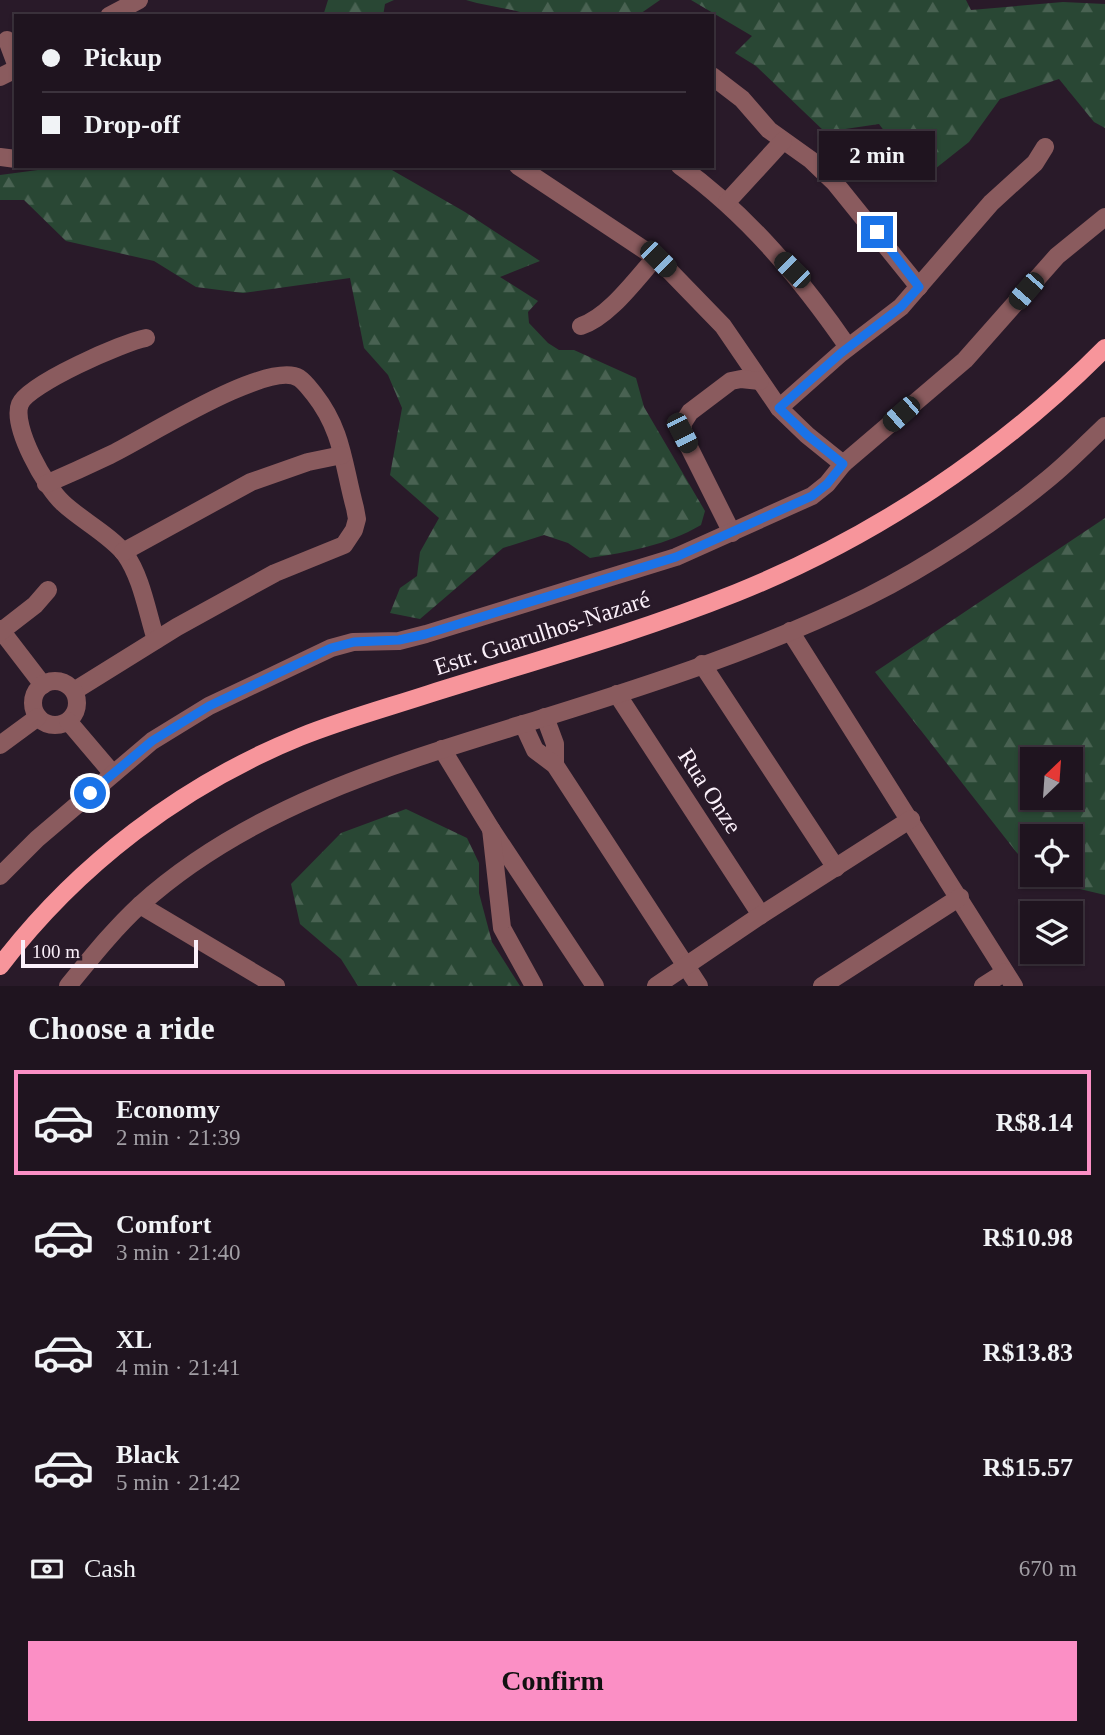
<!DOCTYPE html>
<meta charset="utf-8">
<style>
:root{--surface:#1f141f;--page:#271d28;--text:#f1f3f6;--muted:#a19ea4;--line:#3c333d;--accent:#fb8fc5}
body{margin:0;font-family:Georgia,serif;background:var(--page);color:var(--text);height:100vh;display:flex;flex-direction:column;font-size:26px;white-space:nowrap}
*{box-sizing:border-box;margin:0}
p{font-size:23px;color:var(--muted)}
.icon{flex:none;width:38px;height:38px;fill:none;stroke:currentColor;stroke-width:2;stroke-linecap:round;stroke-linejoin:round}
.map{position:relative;height:986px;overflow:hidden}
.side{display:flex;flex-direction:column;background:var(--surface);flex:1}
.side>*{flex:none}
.guide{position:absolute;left:14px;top:14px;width:700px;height:154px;border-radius:0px;box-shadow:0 2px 5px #0004,0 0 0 2px var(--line);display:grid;align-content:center;height:154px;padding:0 28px;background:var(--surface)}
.needle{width:46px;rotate:25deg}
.fabs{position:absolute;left:1020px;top:747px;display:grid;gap:14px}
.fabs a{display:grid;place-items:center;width:63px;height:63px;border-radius:0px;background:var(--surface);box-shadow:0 2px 5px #0004,0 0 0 2px var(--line);font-size:35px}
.scale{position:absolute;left:21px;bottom:18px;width:177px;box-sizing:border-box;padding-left:7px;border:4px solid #fbf0fa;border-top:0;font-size:19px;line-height:24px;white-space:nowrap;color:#fbf0fa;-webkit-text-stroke:5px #291a29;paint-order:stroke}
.end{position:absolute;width:32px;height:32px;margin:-16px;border:9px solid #1a73e8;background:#fff;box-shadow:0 0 0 4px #fff}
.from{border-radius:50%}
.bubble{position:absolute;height:49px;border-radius:0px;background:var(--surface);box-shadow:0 2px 5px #0004,0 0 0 2px var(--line);font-size:23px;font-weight:700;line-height:49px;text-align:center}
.car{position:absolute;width:21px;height:42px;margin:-21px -10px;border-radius:9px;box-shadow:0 0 5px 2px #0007;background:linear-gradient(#222 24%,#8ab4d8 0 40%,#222 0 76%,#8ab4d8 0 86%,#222 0)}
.guide b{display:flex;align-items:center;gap:24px;height:66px;font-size:26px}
.guide b+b{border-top:2px solid var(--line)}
.guide i{width:18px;height:18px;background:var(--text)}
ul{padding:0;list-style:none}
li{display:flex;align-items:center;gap:21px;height:105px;margin:0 14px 10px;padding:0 14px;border:4px solid transparent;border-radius:0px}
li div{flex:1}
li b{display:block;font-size:26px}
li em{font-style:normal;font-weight:700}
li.on{border-color:var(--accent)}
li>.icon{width:63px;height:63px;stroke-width:1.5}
h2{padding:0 28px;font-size:32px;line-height:84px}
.pay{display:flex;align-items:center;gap:18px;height:77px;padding:0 28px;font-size:26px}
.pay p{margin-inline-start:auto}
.button{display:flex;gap:14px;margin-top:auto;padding:14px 28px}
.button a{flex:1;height:80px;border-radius:0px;background:var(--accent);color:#111;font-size:28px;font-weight:700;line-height:80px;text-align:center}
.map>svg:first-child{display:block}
</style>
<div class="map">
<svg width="1105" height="986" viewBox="0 0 1105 986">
<defs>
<pattern id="forest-firs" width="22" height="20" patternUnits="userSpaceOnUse" patternTransform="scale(1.75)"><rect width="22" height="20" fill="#294734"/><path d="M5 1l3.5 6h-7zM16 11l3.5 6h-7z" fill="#496252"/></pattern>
</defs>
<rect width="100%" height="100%" fill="#291a29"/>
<g fill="url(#forest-firs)" fill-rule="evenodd">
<path d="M328 0H394L385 4 383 16H323Z"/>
<path d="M466 0H660L637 16H533C512 8 488 7 466 0Z"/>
<path d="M691 0H966L971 10 1063 2 1105 4V128L1094 122 1059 79 1000 99 969 142 921 180 879 124 825 132 756 66 735 53 752 36Z"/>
<path d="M68 166H385L465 212 540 261 500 277 538 301 528 312 529 323 548 343 559 350H574L636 378 644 407 705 511 701 525C667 545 628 552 590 558L568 543 544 535 503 548 420 619 390 613 400 588 417 576 420 552 439 518 390 475 402 408 388 375 364 348 350 278 243 293 196 287 154 261 66 241 24 200H0V175Z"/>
<path d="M1105 518V895L1038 879 1035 875H1071V836H1032V872L875 672ZM1032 760H1071V798H1032Z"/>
<path d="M406 809 467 838 479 863V893L492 942 520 986H358L341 959 300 924 291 884 341 833Z"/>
</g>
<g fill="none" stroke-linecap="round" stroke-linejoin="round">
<g stroke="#8a5b5e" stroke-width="18">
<path d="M109 16 139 0"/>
<path d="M7 40 16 64"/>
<path d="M712 76 742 99 769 130 811 160 835 183 919 287"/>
<path d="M0 77 16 69"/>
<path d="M0 157 16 159"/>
<path d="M518 166 658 259 723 326 779 408 807 435 843 464"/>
<path d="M680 166C748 215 801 279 848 347"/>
<path d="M727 202 783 141"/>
<path d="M581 326C609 317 636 279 656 257"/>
<path d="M146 338C124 342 28 384 20 404 11 426 46 488 63 503 81 520 110 535 125 554 142 578 147 612 156 640"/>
<path d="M779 408 841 353 901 307 991 203 1035 163 1045 147"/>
<path d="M46 484C67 475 89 465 110 455 144 439 268 359 299 378 305 382 309 388 314 394 343 431 343 464 355 508L357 519 354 530 344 545 275 573 177 627 74 691"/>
<path d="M732 533 682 433 683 423 690 412 731 381 741 379 760 381"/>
<path d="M123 552 251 482 308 462 342 455"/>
<path d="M0 629 43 685"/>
<path d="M790 631 1014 986"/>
<path d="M0 632 35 605 48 590"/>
<path d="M702 664 836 868"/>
<circle cx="55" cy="703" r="22"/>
<path d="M617 694 761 915"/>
<path d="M545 717 555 744V765"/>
<path d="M68 721 113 774"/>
<path d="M523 724 535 750 555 765 699 986"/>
<path d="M0 745 38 717"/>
<path d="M442 749 491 829 595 986"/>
<path d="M491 829 502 928 534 986"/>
<path d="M0 876 37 839 152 741 209 706 331 648 353 642 399 641 426 634 676 557 812 496 827 484 843 464 965 360 1057 256 1105 217"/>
<path d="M140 905 276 986"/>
<path d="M68 986C91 958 113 930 140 905 253 803 404 761 546 717 652 684 766 647 867 597 927 567 996 522 1048 479 1068 463 1086 444 1105 426"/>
<path d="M656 986 761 915 911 819"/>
<path d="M822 986 960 897"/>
<path d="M983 986 1005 972"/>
</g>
<path stroke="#f7959b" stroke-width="18" d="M0 966C77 865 182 785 300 737 342 720 386 708 429 694 531 662 636 633 736 593 873 538 1001 453 1105 348"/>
</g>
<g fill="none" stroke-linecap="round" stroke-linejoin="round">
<path stroke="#1a73e8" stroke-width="9" d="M90 793 152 741 209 706 331 648 354 642 399 640 426 634 676 557 812 496 827 484 843 464 807 435 779 408 841 353 901 307 919 287 877 232"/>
</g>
<g text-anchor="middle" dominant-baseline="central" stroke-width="5" stroke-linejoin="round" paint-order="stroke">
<g font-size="24" fill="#fbf0fa" stroke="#291a29">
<text transform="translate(542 633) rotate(-18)">Estr. Guarulhos-Nazaré</text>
<text transform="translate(710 791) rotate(57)">Rua Onze</text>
</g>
</g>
</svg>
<div class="fabs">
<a><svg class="needle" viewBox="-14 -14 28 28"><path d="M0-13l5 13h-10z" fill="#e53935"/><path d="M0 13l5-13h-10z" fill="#a19ea4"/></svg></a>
<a><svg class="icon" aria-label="locate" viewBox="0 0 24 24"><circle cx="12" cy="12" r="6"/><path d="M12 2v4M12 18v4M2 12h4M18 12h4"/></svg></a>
<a><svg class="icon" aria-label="layers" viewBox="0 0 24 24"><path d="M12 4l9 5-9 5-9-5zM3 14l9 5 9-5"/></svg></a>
</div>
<div class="scale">100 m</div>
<i class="end from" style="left:90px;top:793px"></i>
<i class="end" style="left:877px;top:232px"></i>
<div class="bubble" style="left:819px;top:131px;width:116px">2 min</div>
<i class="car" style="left:658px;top:259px;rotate:135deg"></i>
<i class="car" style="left:792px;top:270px;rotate:315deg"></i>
<i class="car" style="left:1026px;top:291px;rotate:221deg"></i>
<i class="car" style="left:901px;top:414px;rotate:229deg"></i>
<i class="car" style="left:682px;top:433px;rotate:153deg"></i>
<div class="guide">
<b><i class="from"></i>Pickup</b>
<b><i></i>Drop-off</b>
</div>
</div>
<section class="side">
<h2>Choose a ride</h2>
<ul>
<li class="on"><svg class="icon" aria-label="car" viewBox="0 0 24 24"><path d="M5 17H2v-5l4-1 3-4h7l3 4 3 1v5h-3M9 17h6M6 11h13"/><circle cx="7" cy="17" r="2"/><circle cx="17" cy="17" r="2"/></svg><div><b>Economy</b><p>2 min · 21:39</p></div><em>R$8.14</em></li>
<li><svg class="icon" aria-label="car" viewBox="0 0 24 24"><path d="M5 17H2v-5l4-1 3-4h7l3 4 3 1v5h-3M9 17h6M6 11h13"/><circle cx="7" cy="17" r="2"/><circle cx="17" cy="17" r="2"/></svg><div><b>Comfort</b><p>3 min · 21:40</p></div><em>R$10.98</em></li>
<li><svg class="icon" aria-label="car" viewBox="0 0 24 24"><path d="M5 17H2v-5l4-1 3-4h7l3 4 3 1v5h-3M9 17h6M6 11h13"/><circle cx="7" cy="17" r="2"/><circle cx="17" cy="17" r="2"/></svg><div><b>XL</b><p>4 min · 21:41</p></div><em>R$13.83</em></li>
<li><svg class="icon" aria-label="car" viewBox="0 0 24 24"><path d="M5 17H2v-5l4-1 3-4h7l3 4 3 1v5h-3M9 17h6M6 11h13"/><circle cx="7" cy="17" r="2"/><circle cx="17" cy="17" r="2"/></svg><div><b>Black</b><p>5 min · 21:42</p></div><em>R$15.57</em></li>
</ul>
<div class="pay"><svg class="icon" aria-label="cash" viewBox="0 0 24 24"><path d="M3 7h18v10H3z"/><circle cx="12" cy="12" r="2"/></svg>Cash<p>670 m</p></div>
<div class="button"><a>Confirm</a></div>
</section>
